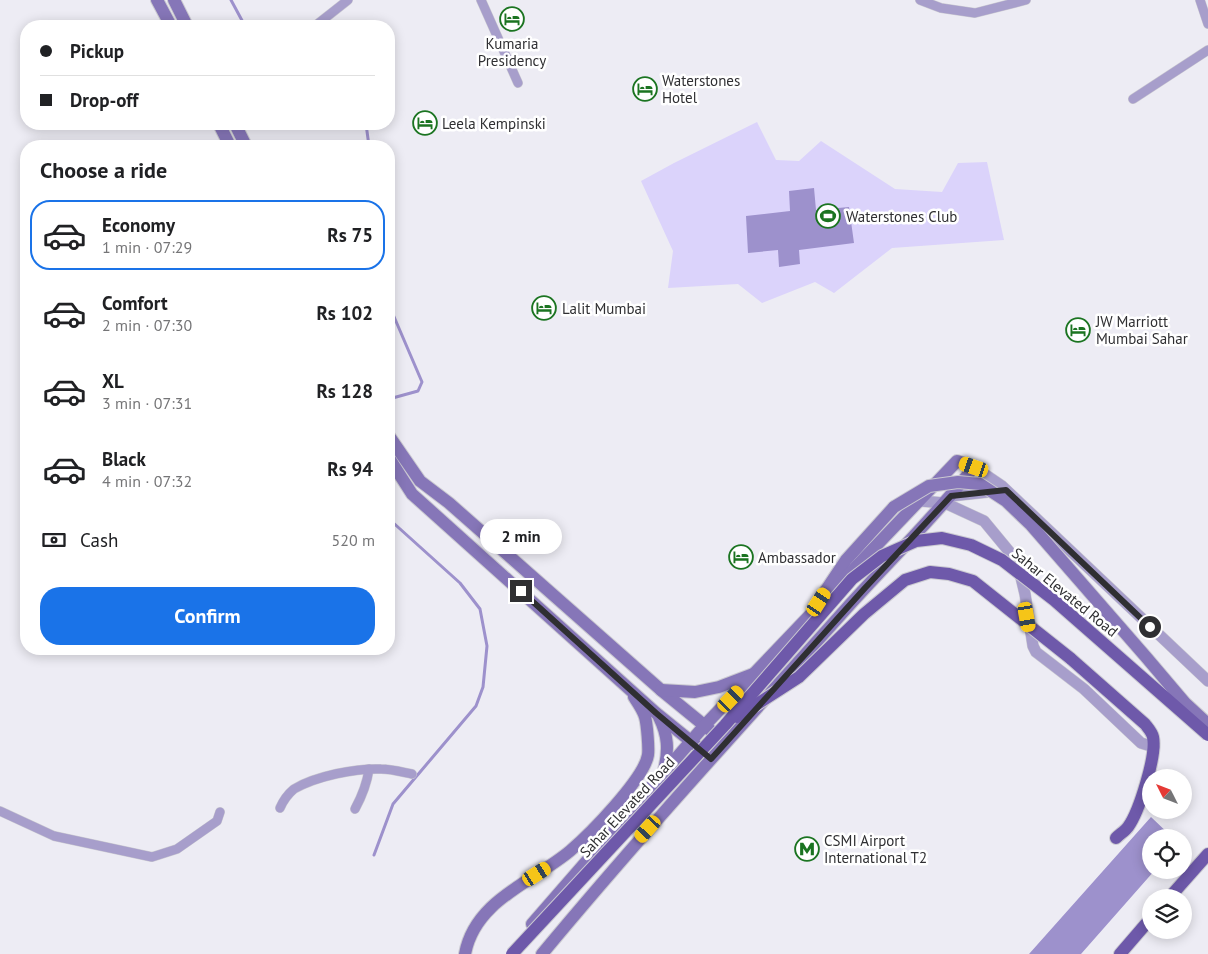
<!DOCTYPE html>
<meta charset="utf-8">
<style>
:root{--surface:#fff;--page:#f2f2f2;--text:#202124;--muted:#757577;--line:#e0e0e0;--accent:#1a73e8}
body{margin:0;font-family:"PT Sans",sans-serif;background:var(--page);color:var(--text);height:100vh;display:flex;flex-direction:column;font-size:19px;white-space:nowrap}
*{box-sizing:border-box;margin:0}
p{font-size:16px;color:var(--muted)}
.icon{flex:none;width:28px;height:28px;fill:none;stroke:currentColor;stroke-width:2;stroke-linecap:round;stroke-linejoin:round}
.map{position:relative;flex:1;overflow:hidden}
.drawer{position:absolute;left:20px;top:140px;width:375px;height:515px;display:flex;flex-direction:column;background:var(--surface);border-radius:20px;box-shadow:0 2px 12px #0003}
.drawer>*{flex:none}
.top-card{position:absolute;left:20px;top:20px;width:375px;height:110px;border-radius:20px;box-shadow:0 2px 12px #0003;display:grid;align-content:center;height:110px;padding:0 20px;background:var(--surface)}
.needle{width:32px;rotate:312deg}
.tools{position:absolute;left:1142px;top:769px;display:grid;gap:10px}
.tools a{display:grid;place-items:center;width:50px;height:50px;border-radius:50%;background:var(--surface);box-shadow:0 2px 12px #0003;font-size:25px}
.end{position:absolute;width:22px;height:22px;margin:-11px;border:6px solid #2f2f32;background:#fff;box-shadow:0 0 0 2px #fff}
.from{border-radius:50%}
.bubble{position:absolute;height:35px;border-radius:18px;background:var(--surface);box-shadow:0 2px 12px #0003;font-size:16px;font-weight:600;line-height:35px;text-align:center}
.car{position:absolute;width:15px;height:30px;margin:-15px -8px;border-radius:6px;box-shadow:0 0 4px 1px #0007;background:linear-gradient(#f5c518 24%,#345 0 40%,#f5c518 0 76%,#345 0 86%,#f5c518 0)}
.top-card b{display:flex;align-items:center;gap:18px;height:48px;font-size:19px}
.top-card b+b{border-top:1px solid var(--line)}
.top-card i{width:12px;height:12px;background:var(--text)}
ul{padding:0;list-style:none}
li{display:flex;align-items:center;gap:15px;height:70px;margin:0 10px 8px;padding:0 10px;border:2px solid transparent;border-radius:20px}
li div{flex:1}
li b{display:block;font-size:19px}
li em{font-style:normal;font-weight:600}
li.selected{border-color:var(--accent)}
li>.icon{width:45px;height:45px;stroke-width:1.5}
h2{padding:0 20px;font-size:22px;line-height:60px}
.pay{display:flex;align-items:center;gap:12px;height:55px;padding:0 20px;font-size:19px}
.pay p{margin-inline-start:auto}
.button{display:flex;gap:10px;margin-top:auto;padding:10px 20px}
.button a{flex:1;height:58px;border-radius:20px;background:var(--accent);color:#fff;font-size:20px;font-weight:600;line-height:58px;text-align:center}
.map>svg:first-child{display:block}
</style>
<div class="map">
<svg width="1208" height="954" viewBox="0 0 1208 954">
<rect width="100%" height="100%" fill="#edecf4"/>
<path fill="#dbd3fb" d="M757 122 776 160 799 161 821 141 895 189 942 192 958 163 987 162 1004 240 892 248 834 293 815 282 762 303 738 284 668 288 673 251 641 181 674 163Z"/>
<g fill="#9d91cc">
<path d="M814 188 816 210 849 207 854 243 799 250 800 264 779 267 778 250 748 253 746 216 790 211 789 191Z"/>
<path d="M1151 817 1172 837 1151 838V870H1155L1081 954H1029Z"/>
</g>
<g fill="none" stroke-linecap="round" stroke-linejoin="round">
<g stroke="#9d91cc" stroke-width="3">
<path d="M231 0 245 26"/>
<path d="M366 124 369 146"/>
<path d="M389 305 422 382 418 391 389 399"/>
<path d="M374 855 393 804 476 706 483 687 487 646 480 609 460 583 389 519"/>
</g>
<g stroke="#cbcad1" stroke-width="10">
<g id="minor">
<path d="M481 0 518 83"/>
<path d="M920 0 941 8 975 13 1026 0"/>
<path d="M1200 0 1208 24"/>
<path d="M315 26 348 0"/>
<path d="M1133 99 1208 50"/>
<path d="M280 808C283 801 288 794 294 789 316 776 356 768 381 769 391 769 402 772 412 774"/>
<path d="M355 809C362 796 367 784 369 769"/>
<path d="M0 811 54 836 152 857 177 849 217 821 220 812"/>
</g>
</g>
<g stroke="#cbcad1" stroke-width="12">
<g id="tertiary">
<path d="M974 467 1002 486 1208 681"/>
<path d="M951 496 997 491"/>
<path d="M920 501 945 503 984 521 1017 561 1025 594 1033 646 1036 652 1084 689 1141 743 1154 747"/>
</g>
</g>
<g stroke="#cbcad1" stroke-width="14">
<g id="secondary">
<path d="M157 0 171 26"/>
<path d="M174 0 187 26"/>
<path d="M219 124 230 146"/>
<path d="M235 124 246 146"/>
<path d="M389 436 420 481 449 503 661 690 710 730"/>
<path d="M389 458 412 494 656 713 698 747"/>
<path d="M826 590 846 560 894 507"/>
<path d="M661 690 695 692 719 687 753 674"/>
<path d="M659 717C668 735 669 750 664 770"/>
<path d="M532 924 705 725 957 461 974 467C934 518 888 562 845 610 743 724 640 836 542 954"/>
<path d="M465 954C475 900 533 882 570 851 590 834 644 779 648 755 649 748 647 724 645 717 643 710 638 703 634 697"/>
</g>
</g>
<g stroke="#cbcad1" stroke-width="14">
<g id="primary">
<path d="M1070 658 1145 724C1148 728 1152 732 1153 737 1157 755 1139 812 1128 827 1125 831 1120 834 1116 838"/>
<path d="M1169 898 1208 854"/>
<path d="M1120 954 1151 918"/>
</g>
</g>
<use href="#minor" stroke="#a79ecb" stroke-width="9"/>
<use href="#tertiary" stroke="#a79ecb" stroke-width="11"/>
<use href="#secondary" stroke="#8676b8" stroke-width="12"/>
<use href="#primary" stroke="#6e59aa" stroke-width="12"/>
<g stroke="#cbcad1" stroke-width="14" stroke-linecap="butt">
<path id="secondary-bridge" d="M894 507 929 486 958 482 980 484 1006 501 1031 525 1146 657 1185 703 1208 724"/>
</g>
<g stroke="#cbcad1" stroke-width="14" stroke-linecap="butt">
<g id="primary-bridge">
<path d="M737 717 799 677 864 614 905 580 930 572 949 574 973 581 1070 658"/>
<path d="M512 954 725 725 852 579 882 556 916 541 942 538 971 545 1002 560 1054 600 1208 735"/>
</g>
</g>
<use href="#secondary-bridge" stroke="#8676b8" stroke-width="12"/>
<use href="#primary-bridge" stroke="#6e59aa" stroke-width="12"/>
</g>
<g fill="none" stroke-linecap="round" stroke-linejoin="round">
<path stroke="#2f2f32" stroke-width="6" d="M521 591 656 713 711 759 865 588 951 496 1006 490 1150 627"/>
</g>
<defs>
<g id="hotel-ring" transform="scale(1.25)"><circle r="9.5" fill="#fff" stroke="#1b7421" stroke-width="1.5"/><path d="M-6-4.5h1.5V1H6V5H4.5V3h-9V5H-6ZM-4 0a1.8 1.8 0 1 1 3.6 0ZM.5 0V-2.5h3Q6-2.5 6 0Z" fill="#1b7421"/></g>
<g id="stadium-ring" transform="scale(1.25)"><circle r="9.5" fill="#fff" stroke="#1b7421" stroke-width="1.5"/><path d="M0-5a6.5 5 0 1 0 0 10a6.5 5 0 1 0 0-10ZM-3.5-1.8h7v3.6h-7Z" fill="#1b7421"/></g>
<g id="metro-ring" transform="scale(1.25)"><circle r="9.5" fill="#fff" stroke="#1b7421" stroke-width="1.5"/><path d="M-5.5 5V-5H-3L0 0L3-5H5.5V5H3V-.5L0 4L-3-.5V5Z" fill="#1b7421"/></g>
</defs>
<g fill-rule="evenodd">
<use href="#hotel-ring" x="512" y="19"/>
<use href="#hotel-ring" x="645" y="89"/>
<use href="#hotel-ring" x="425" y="123"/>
<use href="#stadium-ring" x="828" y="216"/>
<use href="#hotel-ring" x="544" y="308"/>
<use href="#hotel-ring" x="1078" y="330"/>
<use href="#hotel-ring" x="741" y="557"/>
<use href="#metro-ring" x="807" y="849"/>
</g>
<g text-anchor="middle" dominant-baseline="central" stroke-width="5" stroke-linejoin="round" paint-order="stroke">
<g font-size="15" fill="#2f2f32" stroke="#fff" text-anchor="start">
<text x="512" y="43" text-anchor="middle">Kumaria<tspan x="512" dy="17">Presidency</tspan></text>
<text x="662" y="80">Waterstones<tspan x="662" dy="17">Hotel</tspan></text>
<text x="442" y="123">Leela Kempinski</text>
<text x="846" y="216">Waterstones Club</text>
<text x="562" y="308">Lalit Mumbai</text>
<text x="1096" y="321">JW Marriott<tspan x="1096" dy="17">Mumbai Sahar</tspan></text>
<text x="758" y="557">Ambassador</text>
<text x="824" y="840">CSMI Airport<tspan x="824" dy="17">International T2</tspan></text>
</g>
<g font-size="15" fill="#2f2f32" stroke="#fff">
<text transform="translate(1065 592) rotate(39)">Sahar Elevated Road</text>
<text transform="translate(627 807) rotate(-47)">Sahar Elevated Road</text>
</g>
</g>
</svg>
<div class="tools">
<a><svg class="needle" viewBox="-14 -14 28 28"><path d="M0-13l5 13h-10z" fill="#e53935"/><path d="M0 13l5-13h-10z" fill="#757577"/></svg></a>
<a><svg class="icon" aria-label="locate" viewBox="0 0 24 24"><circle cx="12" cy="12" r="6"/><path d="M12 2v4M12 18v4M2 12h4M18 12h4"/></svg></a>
<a><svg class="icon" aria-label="layers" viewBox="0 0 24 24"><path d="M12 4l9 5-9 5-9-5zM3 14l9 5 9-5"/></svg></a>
</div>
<i class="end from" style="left:1150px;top:627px"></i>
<i class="end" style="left:521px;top:591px"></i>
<div class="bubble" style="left:480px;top:519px;width:82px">2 min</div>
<i class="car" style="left:974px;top:467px;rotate:289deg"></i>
<i class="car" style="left:819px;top:602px;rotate:33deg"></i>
<i class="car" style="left:1027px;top:617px;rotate:170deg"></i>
<i class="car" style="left:731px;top:699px;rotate:44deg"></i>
<i class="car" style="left:648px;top:829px;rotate:222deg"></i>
<i class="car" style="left:537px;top:874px;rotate:58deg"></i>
<div class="top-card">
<b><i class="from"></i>Pickup</b>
<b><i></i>Drop-off</b>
</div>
<section class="drawer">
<h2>Choose a ride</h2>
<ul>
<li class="selected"><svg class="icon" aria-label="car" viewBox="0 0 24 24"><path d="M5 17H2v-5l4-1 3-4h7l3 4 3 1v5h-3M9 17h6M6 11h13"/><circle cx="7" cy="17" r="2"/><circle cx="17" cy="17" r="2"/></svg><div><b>Economy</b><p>1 min · 07:29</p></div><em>Rs 75</em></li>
<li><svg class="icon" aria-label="car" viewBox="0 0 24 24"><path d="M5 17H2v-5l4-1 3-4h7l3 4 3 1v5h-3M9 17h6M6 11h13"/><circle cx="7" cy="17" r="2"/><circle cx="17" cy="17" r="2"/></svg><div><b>Comfort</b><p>2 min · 07:30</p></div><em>Rs 102</em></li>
<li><svg class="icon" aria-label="car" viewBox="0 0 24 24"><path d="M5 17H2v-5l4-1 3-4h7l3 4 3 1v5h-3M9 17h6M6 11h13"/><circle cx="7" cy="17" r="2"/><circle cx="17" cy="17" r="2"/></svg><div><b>XL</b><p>3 min · 07:31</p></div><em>Rs 128</em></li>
<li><svg class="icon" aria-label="car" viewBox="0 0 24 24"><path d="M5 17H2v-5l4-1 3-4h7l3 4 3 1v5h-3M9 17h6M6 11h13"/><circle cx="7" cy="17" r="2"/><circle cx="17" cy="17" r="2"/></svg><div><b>Black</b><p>4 min · 07:32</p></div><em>Rs 94</em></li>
</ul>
<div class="pay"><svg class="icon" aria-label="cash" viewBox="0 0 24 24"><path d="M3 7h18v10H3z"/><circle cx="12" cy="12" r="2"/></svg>Cash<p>520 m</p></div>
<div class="button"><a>Confirm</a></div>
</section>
</div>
